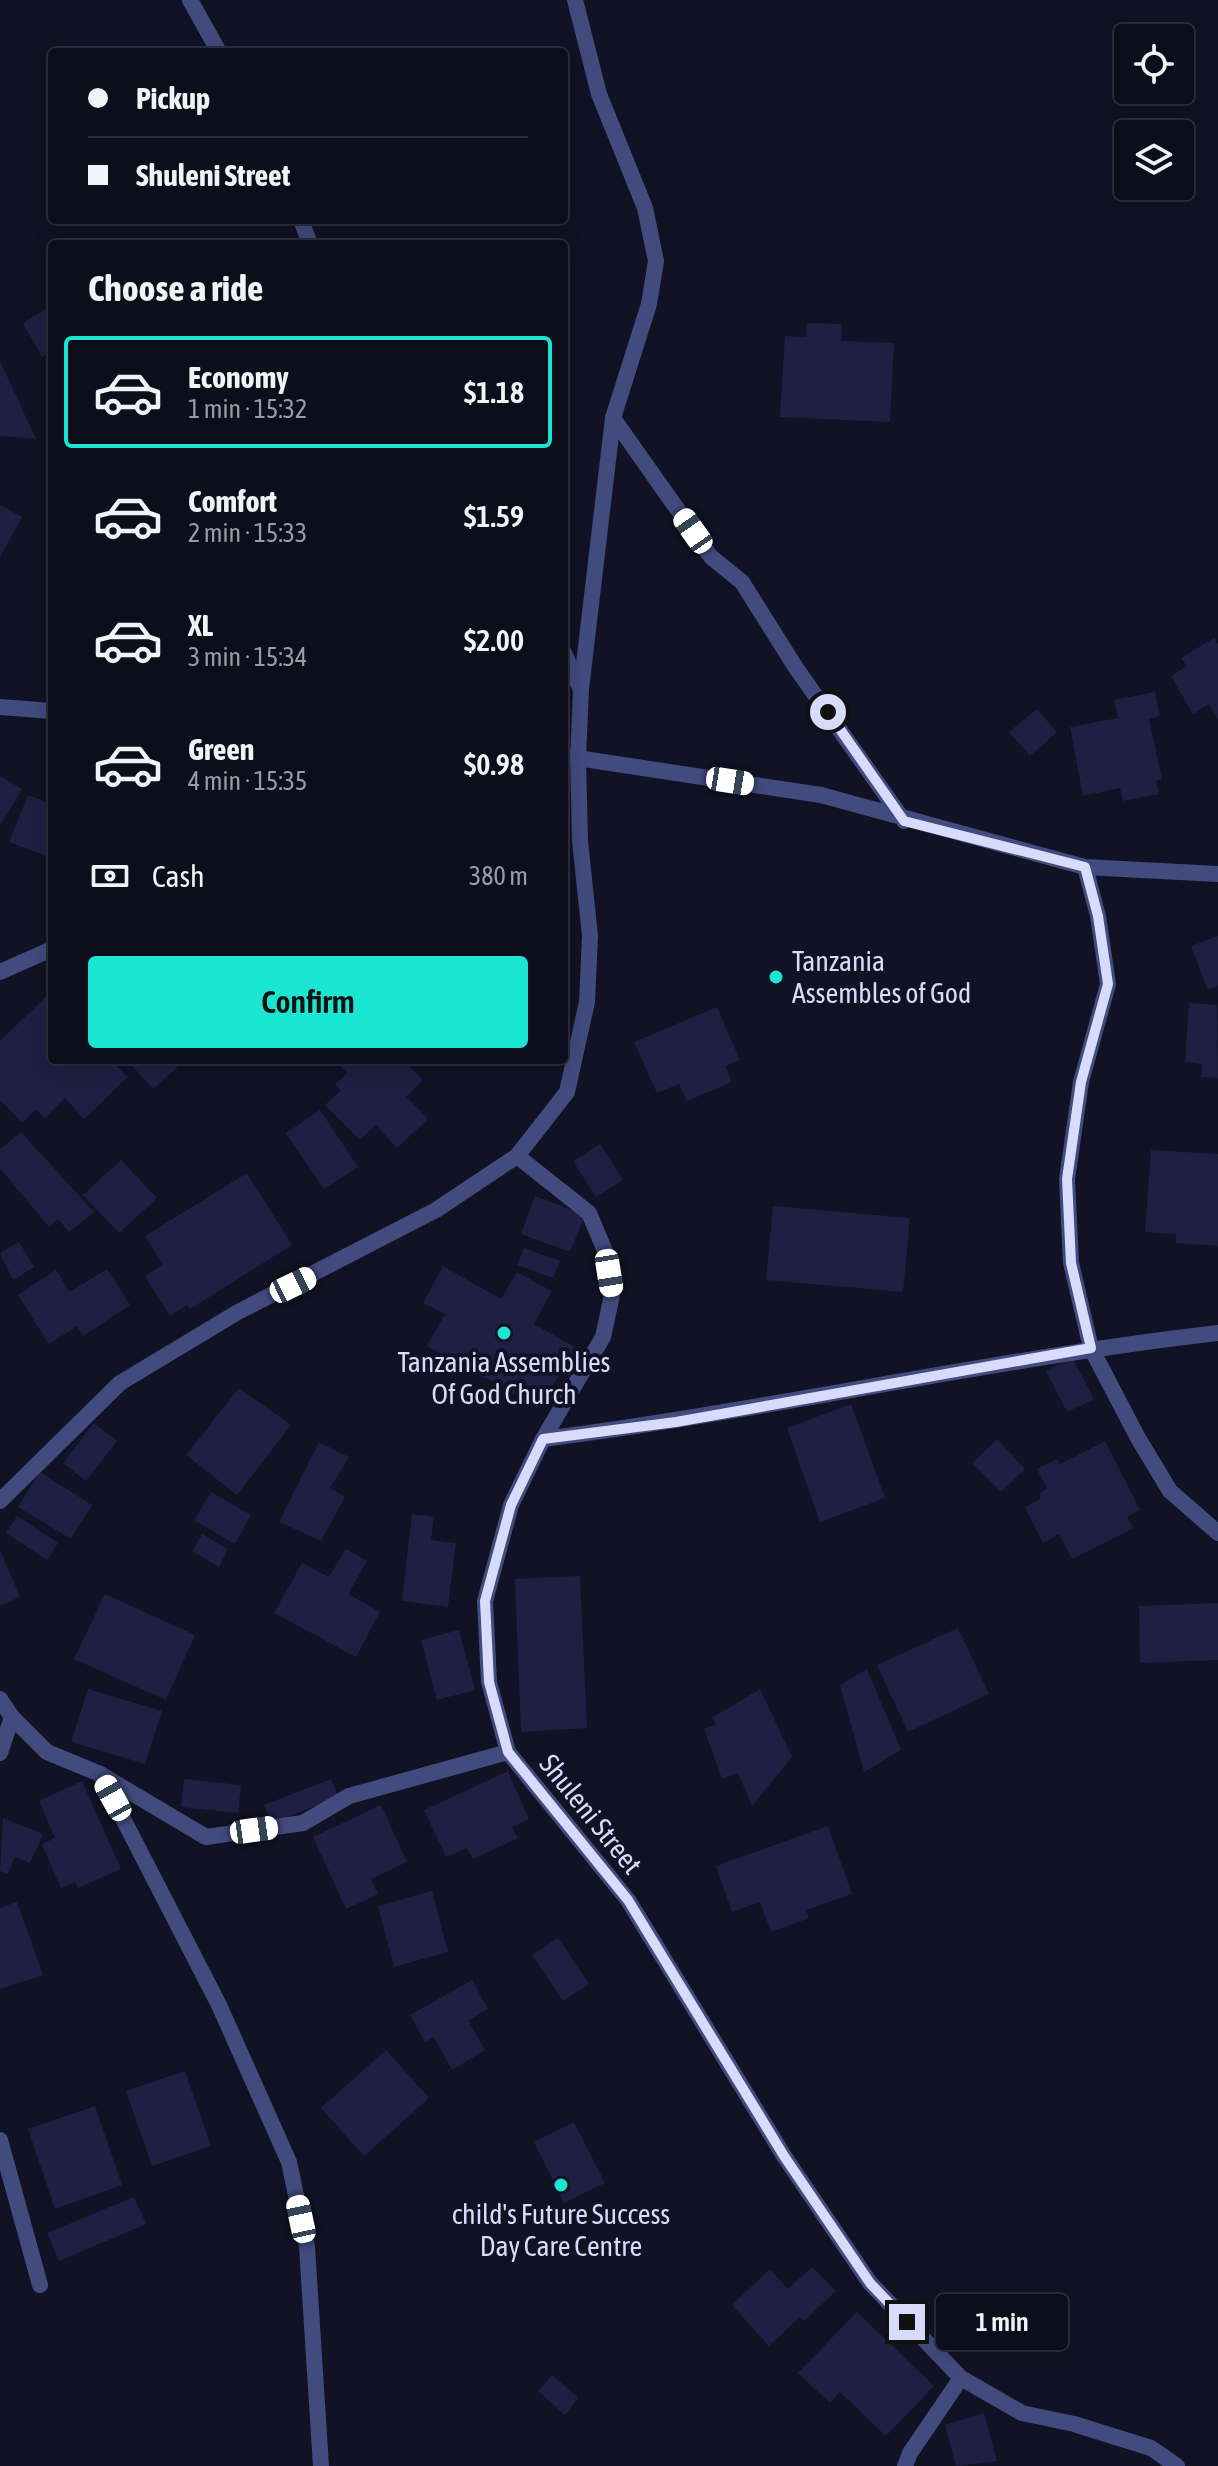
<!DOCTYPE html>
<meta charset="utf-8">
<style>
:root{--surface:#0d0e1b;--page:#1b1c28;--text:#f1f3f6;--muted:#9a9ca3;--line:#2d2e3a;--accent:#1ae6d1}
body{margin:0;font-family:"Asap Condensed",sans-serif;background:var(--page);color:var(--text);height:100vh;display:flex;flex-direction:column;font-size:30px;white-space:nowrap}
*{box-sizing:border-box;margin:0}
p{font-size:26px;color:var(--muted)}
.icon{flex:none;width:44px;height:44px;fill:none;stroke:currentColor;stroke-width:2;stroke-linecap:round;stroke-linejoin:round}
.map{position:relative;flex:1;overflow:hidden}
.sheet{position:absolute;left:48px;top:240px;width:520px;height:824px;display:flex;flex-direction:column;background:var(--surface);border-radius:8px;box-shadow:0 4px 20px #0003,0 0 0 2px var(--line)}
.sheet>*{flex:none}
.guide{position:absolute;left:48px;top:48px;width:520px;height:176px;border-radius:8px;box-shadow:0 4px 20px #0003,0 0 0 2px var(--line);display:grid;align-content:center;height:176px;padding:0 40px;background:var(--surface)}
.tools{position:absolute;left:1114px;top:24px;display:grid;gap:16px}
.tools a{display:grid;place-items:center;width:80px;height:80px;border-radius:8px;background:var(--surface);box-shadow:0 4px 20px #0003,0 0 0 2px var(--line);font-size:40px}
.end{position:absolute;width:36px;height:36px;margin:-18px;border:10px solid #d8dbfb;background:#111;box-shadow:0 0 0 4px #111}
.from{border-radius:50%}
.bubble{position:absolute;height:56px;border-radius:8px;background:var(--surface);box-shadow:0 4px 20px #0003,0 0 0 2px var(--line);font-size:26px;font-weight:600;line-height:56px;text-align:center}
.car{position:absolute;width:24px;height:48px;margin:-24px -12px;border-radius:10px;box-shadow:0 0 6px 2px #0007;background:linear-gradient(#fff 24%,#345 0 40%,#fff 0 76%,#345 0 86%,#fff 0)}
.guide b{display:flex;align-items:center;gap:28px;height:76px;font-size:30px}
.guide b+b{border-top:2px solid var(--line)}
.guide i{width:20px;height:20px;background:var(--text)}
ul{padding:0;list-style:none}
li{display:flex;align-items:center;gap:24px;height:112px;margin:0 16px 12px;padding:0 24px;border:4px solid transparent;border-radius:8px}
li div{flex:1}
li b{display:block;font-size:30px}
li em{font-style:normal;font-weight:600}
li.on{border-color:var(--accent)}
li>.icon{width:72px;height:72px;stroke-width:1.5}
h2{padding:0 40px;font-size:36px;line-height:96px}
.pay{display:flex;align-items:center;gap:20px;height:88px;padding:0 40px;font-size:30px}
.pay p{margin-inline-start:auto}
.button{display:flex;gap:16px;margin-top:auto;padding:16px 40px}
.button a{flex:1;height:92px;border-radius:8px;background:var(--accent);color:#111;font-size:32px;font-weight:600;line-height:92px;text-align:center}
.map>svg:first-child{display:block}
</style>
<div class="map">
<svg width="1218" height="2466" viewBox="0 0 1218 2466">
<rect width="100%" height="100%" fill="#111224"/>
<g fill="#1f1f43">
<path d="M52 306V351L42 357 23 323Z"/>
<path d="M807 323 842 324 841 341 894 343 890 422 780 417 785 336 806 337Z"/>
<path d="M0 361 36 439 0 436Z"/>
<path d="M0 505 22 517 0 557Z"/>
<path d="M1214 638 1218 644V719L1209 704 1193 714 1171 676 1187 666 1181 658Z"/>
<path d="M1155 692 1160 716 1149 719 1162 779 1156 781 1159 794 1123 801 1120 788 1083 796 1070 727 1118 718 1114 700Z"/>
<path d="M1037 709 1057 732 1030 756 1009 732Z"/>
<path d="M0 776 22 789 0 826Z"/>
<path d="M28 795 52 804V858L9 842Z"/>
<path d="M1218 936V986L1208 990 1191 946Z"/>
<path d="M48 995 52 999V1060H111L128 1077 84 1119 65 1098 45 1118 36 1109 22 1123 0 1100V1041Z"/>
<path d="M1189 1003 1217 1005 1218 1078 1201 1077 1202 1064 1185 1062Z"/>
<path d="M717 1007 740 1060 725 1066 732 1082 687 1101 679 1084 657 1093 634 1042Z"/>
<path d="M127 1060H185L153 1089Z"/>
<path d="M335 1060H404L423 1080 406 1097 428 1119 397 1148 376 1125 360 1140 325 1105 341 1090 335 1084 348 1073Z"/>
<path d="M320 1110 358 1167 324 1189 286 1133Z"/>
<path d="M21 1132 94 1212 69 1232 58 1219 49 1227 0 1168V1149Z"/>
<path d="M600 1144 623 1180 596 1197 573 1161Z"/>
<path d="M1151 1150 1218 1154V1246L1176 1243V1234L1145 1232Z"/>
<path d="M121 1160 157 1198 119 1233 83 1195Z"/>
<path d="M247 1173 292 1245 190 1309 187 1305 170 1316 145 1276 163 1264 145 1236Z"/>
<path d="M535 1196 585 1215 570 1252 521 1234Z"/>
<path d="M773 1206 910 1218 903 1292 766 1280Z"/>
<path d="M19 1242 34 1267 13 1280 0 1253Z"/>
<path d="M524 1248 560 1261 553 1278 517 1265Z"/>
<path d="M443 1266 501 1299 517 1272 552 1291 534 1324 575 1347 540 1408 427 1346 445 1314 423 1303Z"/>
<path d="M107 1269 130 1305 83 1336 77 1326 49 1344 18 1295 56 1270 70 1292Z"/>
<path d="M1072 1357 1094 1399 1067 1412 1046 1371Z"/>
<path d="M239 1388 291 1425 237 1495 186 1455Z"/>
<path d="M851 1404 885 1498 820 1522 787 1428Z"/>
<path d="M94 1423 117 1441 86 1481 63 1463Z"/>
<path d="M997 1439 1025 1469 1001 1492 972 1463Z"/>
<path d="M1105 1441 1140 1510 1127 1517 1134 1528 1072 1559 1059 1534 1043 1543 1025 1507 1041 1498 1039 1494 1047 1489 1037 1469 1057 1459 1059 1465Z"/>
<path d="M319 1442 349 1457 330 1488 345 1497 321 1541 279 1522Z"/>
<path d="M40 1472 92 1505 71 1539 18 1507Z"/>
<path d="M211 1492 251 1515 235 1544 194 1520Z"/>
<path d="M412 1514 434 1517 431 1540 456 1543 448 1607 402 1601Z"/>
<path d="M17 1516 58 1543 47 1560 6 1533Z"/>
<path d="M202 1534 228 1549 219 1567 192 1551Z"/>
<path d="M346 1549 367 1561 348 1594 380 1612 356 1657 274 1613 302 1563 329 1577Z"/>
<path d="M0 1550 20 1597 0 1606Z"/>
<path d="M580 1576 587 1728 521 1732 515 1579Z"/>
<path d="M105 1594 195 1635 166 1700 74 1659Z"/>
<path d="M1218 1603V1660L1140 1663 1139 1606Z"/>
<path d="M958 1628 989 1694 908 1732 877 1665Z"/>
<path d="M459 1630 475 1690 437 1700 421 1640Z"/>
<path d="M867 1669 901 1750 864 1772 840 1685Z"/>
<path d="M88 1689 162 1711 145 1764 71 1742Z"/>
<path d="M760 1689 792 1757 752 1806 738 1773 722 1779 704 1729 716 1725 712 1718Z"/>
<path d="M508 1771 529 1819 512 1827 518 1838 473 1859 467 1848 446 1857 424 1810Z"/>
<path d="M184 1779 241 1785 238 1813 181 1807Z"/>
<path d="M331 1779 338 1797 272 1823 264 1805Z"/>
<path d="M82 1781 121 1869 78 1888 75 1882 61 1888 42 1844 55 1838 39 1801Z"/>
<path d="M381 1805 407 1862 371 1879 378 1894 346 1909 313 1837Z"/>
<path d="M3 1818 43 1834 30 1863 15 1857 8 1874 0 1871Z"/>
<path d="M828 1826 852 1894 806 1910 809 1918 771 1932 760 1902 732 1912 716 1866Z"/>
<path d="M432 1891 448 1952 394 1967 378 1906Z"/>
<path d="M17 1902 43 1975 0 1989V1908Z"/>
<path d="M558 1938 589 1984 563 2001 532 1955Z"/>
<path d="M472 1980 488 2009 468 2021 485 2050 452 2070 434 2037 425 2042 410 2015Z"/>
<path d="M386 2050 429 2098 364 2156 321 2108Z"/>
<path d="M185 2071 211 2146 152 2166 126 2091Z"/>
<path d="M95 2106 122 2185 55 2209 28 2129Z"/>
<path d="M574 2122 605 2183 564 2203 534 2142Z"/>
<path d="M134 2197 146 2224 59 2261 47 2233Z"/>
<path d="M812 2267 836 2291 804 2321 800 2317 769 2346 732 2305 770 2269 788 2289Z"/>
<path d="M857 2312 934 2386 886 2436 840 2392 830 2403 798 2373Z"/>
<path d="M552 2375 578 2398 565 2415 538 2391Z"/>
<path d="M984 2413 997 2461 956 2466 945 2425Z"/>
</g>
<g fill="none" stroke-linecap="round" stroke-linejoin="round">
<g stroke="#424b7e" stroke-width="16">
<path d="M190 0 219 52"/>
<path d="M301 220 310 244"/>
<path d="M613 418 711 557 742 582 796 668 904 821"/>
<path d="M564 653 580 688"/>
<path d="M0 707 52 711"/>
<path d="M564 756 821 795 1085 867 1218 874"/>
<path d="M1085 867 1098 916 1108 984 1081 1082 1067 1179 1071 1263 1091 1348 1138 1438 1170 1491 1218 1533"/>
<path d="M0 972 52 949"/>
<path d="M517 1156 589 1213 605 1251 612 1295 603 1337 543 1439 511 1505 485 1601 489 1682 508 1752 628 1900 784 2156 870 2283 961 2378 1022 2413 1074 2424 1151 2448 1177 2466"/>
<path d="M543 1439C769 1410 992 1359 1218 1333"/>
<path d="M0 1501 120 1383 238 1312 436 1210 517 1156 567 1092 587 1002 590 936 580 841 578 758 581 689 613 418 649 304 656 261 645 208 599 94 575 0"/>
<path d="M0 1699 12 1717 47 1752 100 1774 206 1837 303 1823 349 1796 508 1752"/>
<path d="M0 1753 12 1717"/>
<path d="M100 1774 219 2005 289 2162 307 2247 321 2466"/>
<path d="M0 2140 40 2285"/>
<path d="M905 2466 910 2453 961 2378"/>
</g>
</g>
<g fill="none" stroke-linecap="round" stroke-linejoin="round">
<path stroke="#d8dbfb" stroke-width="10" d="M828 712 904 821 1085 867 1098 916 1108 984 1081 1082 1067 1179 1071 1263 1091 1348 676 1422 543 1439 511 1505 485 1601 489 1682 508 1752 628 1900 784 2156 870 2283 907 2322"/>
</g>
<g fill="#1ae6d1" stroke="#111224" stroke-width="3">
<circle cx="776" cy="977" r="8"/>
<circle cx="504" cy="1333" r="8"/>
<circle cx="561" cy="2185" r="8"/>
</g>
<g text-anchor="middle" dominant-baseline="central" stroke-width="8" stroke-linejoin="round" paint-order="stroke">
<g font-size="28" fill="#d8dbfb" stroke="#111224">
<text x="792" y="961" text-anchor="start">Tanzania<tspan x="792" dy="32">Assembles of God</tspan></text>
<text x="504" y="1362">Tanzania Assemblies<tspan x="504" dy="32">Of God Church</tspan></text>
<text x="561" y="2214">child's Future Success<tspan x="561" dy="32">Day Care Centre</tspan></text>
</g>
<g font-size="28" fill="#d8dbfb" stroke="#111224">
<text transform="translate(591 1814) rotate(51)">Shuleni Street</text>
</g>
</g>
</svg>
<div class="tools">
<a><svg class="icon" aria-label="locate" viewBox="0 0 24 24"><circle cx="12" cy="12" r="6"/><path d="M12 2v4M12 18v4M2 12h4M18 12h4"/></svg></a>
<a><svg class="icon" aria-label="layers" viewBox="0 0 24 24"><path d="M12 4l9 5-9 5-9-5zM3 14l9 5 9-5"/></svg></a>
</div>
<i class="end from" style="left:828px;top:712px"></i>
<i class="end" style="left:907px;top:2322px"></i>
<div class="bubble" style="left:936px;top:2294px;width:132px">1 min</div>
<i class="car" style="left:693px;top:531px;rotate:325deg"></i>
<i class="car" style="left:730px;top:781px;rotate:99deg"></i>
<i class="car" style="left:609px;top:1273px;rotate:171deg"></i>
<i class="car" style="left:293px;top:1285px;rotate:64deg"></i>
<i class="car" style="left:113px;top:1798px;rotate:331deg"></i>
<i class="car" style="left:254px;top:1830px;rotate:82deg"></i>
<i class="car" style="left:301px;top:2219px;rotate:348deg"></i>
<div class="guide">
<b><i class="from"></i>Pickup</b>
<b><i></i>Shuleni Street</b>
</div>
<section class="sheet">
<h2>Choose a ride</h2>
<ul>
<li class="on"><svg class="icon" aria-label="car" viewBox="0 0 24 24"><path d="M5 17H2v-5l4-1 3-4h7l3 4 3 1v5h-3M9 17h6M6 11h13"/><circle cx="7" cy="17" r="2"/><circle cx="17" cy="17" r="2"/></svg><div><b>Economy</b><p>1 min · 15:32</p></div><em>$1.18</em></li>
<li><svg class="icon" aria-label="car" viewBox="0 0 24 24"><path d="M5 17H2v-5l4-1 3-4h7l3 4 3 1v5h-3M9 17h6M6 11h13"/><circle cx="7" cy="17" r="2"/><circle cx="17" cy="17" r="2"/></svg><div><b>Comfort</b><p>2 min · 15:33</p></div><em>$1.59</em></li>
<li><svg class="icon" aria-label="car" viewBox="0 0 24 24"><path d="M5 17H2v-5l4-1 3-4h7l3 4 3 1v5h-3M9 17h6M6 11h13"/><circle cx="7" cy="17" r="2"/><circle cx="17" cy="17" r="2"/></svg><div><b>XL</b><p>3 min · 15:34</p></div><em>$2.00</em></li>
<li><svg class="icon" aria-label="car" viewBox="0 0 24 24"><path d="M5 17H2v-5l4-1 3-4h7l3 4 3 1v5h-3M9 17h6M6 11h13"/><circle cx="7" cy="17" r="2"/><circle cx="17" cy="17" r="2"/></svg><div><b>Green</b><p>4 min · 15:35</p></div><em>$0.98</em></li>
</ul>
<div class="pay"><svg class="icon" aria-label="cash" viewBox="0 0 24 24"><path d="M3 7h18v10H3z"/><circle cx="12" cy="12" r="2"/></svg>Cash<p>380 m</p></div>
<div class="button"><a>Confirm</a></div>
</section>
</div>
